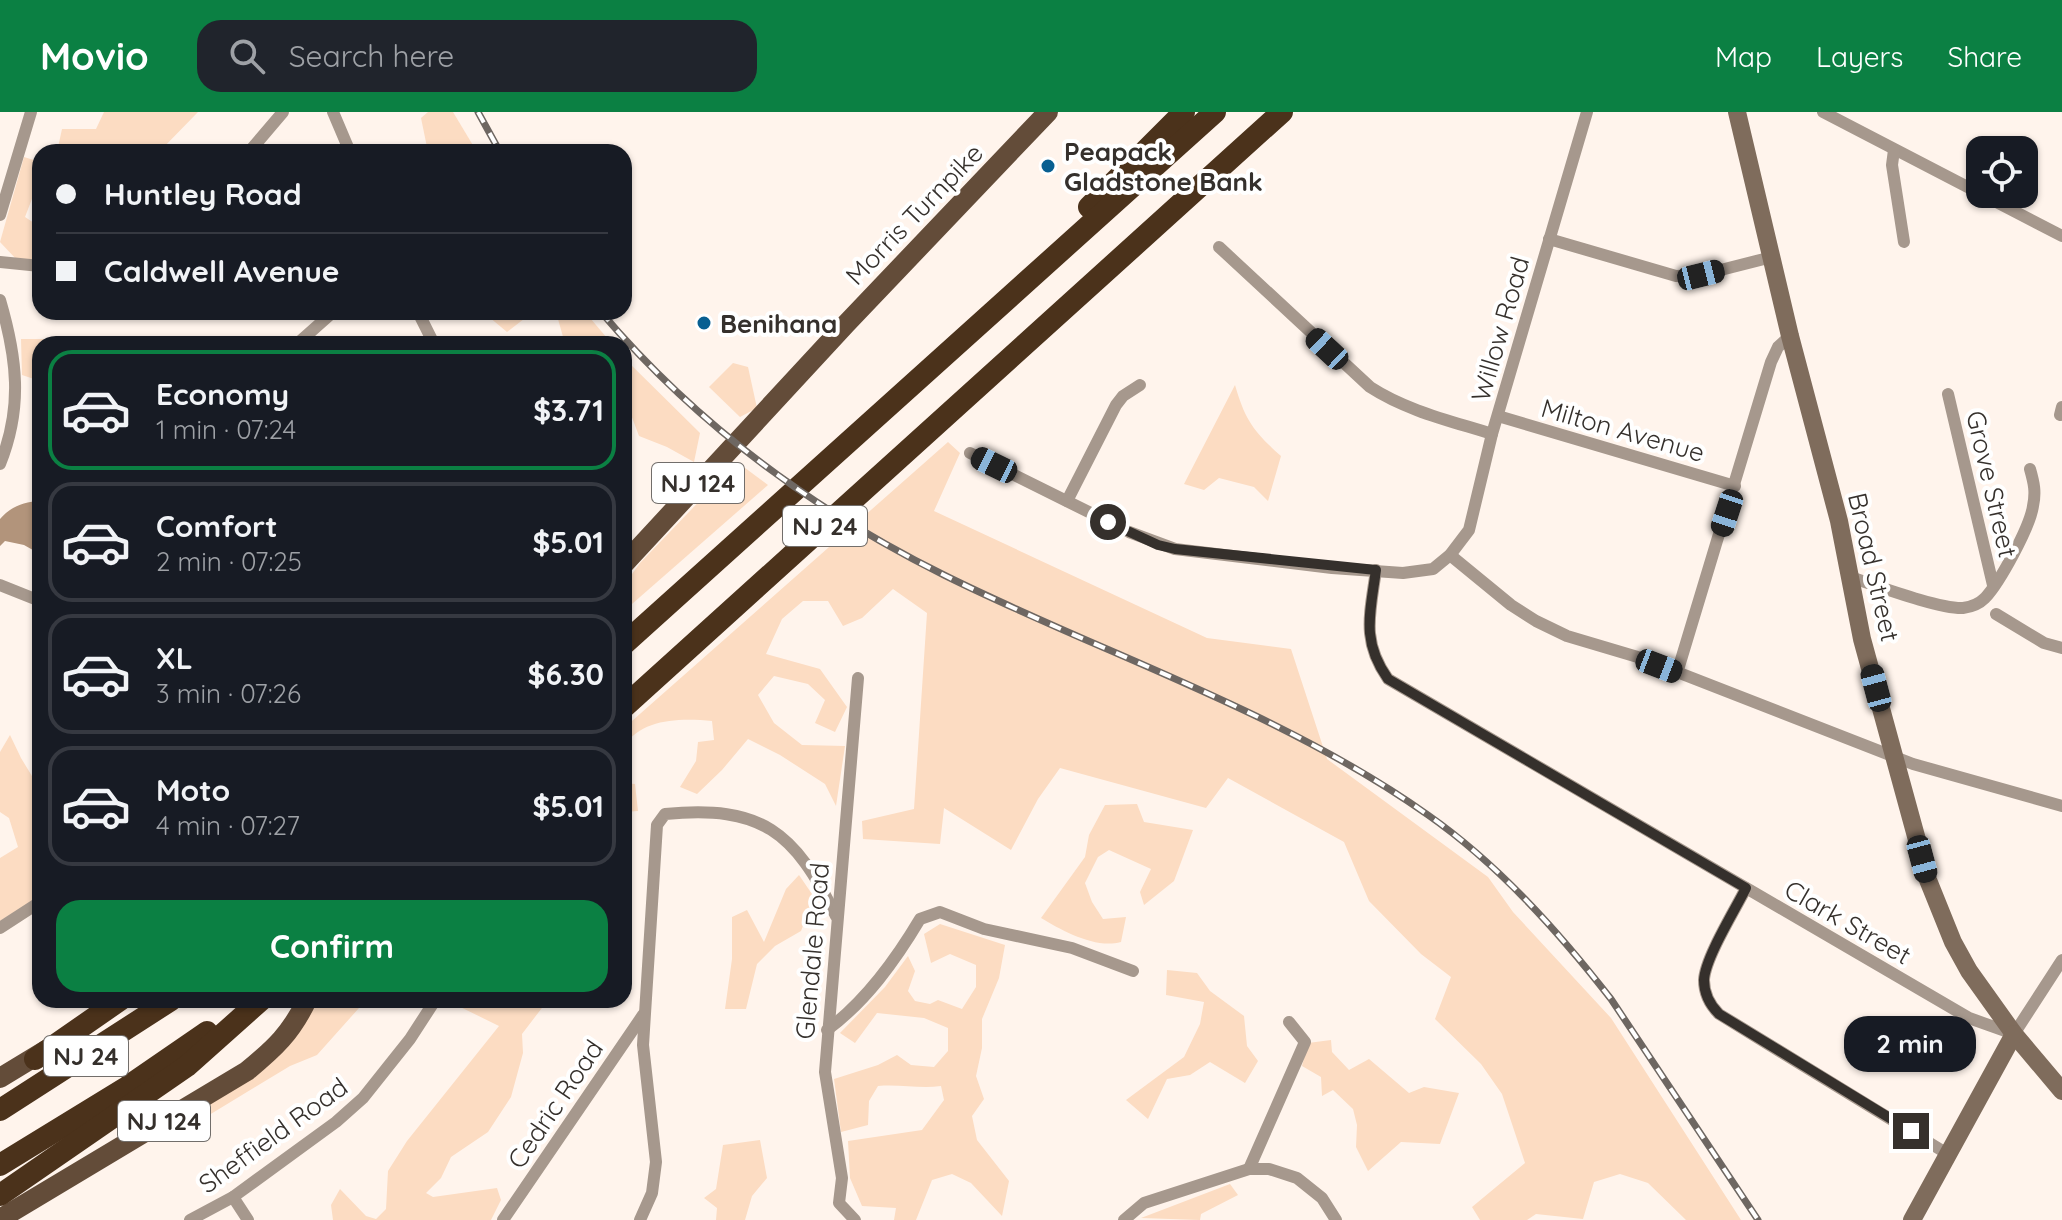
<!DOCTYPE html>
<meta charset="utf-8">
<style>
:root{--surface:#171b24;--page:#20242c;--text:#f1f3f6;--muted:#9ea1a6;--line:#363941;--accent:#0b8043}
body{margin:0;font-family:Quicksand,sans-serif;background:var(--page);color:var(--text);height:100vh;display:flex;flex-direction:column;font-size:30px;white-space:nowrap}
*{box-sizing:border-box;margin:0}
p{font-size:26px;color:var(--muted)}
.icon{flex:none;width:44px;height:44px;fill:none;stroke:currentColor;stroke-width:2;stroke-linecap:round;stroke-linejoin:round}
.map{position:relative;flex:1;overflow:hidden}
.drawer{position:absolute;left:32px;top:224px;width:600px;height:672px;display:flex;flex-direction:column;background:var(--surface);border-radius:24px;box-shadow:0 2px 6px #0004}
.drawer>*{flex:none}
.banner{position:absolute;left:32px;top:32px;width:600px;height:176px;border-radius:24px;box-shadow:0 2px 6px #0004;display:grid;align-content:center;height:176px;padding:0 24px;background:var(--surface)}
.controls{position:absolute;left:1966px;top:24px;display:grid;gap:16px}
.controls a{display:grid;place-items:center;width:72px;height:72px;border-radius:16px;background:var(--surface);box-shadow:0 2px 6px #0004;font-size:40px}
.end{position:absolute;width:36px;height:36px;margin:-18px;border:10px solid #35302c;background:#fff;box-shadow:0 0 0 4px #fff}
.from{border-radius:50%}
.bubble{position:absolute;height:56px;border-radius:24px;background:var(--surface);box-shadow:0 2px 6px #0004;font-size:26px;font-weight:700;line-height:56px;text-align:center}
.car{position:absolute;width:24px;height:48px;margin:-24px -12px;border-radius:10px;box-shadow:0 0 6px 2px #0007;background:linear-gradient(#222 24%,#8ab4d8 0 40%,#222 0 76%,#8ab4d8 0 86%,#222 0)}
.banner b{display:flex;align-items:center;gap:28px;height:76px;font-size:30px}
.banner b+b{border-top:2px solid var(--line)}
.banner i{width:20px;height:20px;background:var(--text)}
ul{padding:14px 0 0;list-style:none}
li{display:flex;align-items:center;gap:24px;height:120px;margin:0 16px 12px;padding:0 8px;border:4px solid var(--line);border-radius:24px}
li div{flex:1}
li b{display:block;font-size:30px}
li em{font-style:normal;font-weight:700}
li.active{border-color:var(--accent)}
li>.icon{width:72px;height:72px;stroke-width:1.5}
.cta{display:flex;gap:16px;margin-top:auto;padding:16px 24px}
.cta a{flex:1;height:92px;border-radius:24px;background:var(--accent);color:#fff;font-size:32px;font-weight:700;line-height:92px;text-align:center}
header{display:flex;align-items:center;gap:48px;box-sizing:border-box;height:112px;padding:0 40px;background:var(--accent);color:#fff}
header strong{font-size:38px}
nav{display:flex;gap:44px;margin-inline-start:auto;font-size:28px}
.search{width:560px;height:72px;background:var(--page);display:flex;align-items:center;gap:20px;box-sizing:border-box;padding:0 28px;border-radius:24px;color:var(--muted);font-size:30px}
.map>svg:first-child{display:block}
</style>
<header>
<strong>Movio</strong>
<div class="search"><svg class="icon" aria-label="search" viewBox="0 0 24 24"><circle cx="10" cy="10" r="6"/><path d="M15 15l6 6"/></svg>Search here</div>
<nav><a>Map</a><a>Layers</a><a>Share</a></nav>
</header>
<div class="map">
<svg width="2062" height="1108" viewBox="0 0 2062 1108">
<rect width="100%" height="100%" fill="#fff4ec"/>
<g fill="#fcdcc2">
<path d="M104 0H198L159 40H57L62 17H96Z"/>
<path d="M428 0H453L477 40H428L421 6Z"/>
<path d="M24 45 40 50V66L25 105 40 115V149L17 148 0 130Z"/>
<path d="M483 200H533L507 220Z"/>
<path d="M556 200H585L612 232H565Z"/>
<path d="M21 227H78L80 232H40V269L22 263Z"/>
<path d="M624 246 700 321 694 350 667 335 639 324 624 284Z"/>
<path d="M733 251 748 255 757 296 740 305 709 275Z"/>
<path d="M1235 273C1245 308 1254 320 1281 344L1268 389 1254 375 1219 366 1204 378 1184 372Z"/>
<path d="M948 330 960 341 934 399 1207 526 1291 537 1327 647 1488 765 1513 800 1611 906 1741 1108H1686L1648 1071 1620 1062 1594 1070 1583 1107 1536 1102 1527 1108H1480L1472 1095 1525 1051 1502 982 1481 952 1435 907 1451 865 1421 842 1369 789 1344 730 1228 666 1206 696 1060 656 1038 687 1011 738 944 696 940 732 863 727 862 709 914 697 927 501 893 477 862 506 843 514 828 489H803L782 507 766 542 820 557 847 595 835 620 815 611 825 588 808 572 774 564 758 583 774 611 802 633 845 634 836 694 825 672 780 643 748 627 722 658 697 682 680 675 696 649 698 630 714 628 712 609C681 606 641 606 624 635V616Z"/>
<path d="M737 350 768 373 624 499V473L640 451Z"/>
<path d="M10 623 21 646 38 674 33 690 40 703V784L0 809V746L18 735 9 706 0 700V640Z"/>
<path d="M624 671 635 672 638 699 624 700Z"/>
<path d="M1137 692 1144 710 1193 718 1174 769 1144 793 1140 780 1151 757 1109 738 1098 745 1085 771 1092 790 1103 807 1126 805 1121 830C1095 837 1063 819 1041 806L1085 745 1089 723 1105 693Z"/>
<path d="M799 763 814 785 801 819 775 834 757 852 746 897H725L732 847V805L747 798 764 830 786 777Z"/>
<path d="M940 812 1005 833 999 866 982 907V936L976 964 984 987 972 1004 977 1028 1009 1069 1002 1104 971 1071 952 1062 932 1068 916 1108H894L896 1096 862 1094 850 1066 848 1029 922 1018 944 988 941 974C920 977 900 972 878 974L869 989 868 1013 841 1020 834 967 878 953 897 943 911 953 934 955 948 939V916L924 906 877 901 855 931 840 921 885 875 908 844 915 859 908 879 915 889 930 892 938 888 962 897 976 875V853L950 842 931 851 924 822Z"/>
<path d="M1167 858 1197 861 1210 879 1244 904 1247 934 1258 949 1245 971 1210 950 1190 963 1167 967 1148 1007 1126 988 1184 945 1200 912 1204 890 1166 883Z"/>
<path d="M316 888H362L359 896 317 943 290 954 196 1011 188 998Z"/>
<path d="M446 888 510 890 548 888 522 922 523 941 511 985 488 1020 451 1045 441 1066 426 1081 433 1085 497 1076 501 1088 491 1108H333L331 1093 340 1077 366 1104 376 1107 386 1097 388 1059 407 1029 499 914Z"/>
<path d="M1331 928 1332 940 1349 958 1369 947 1409 981 1424 975 1459 981 1440 1032 1401 1030 1368 1059 1356 1035 1357 1013 1353 997 1333 978 1322 984 1321 965 1302 954 1308 931Z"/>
<path d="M760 1028 767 1066 752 1084 745 1108H716L717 1096 704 1086 716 1077 723 1033Z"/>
<path d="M1230 1072 1238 1083 1201 1102 1200 1108 1141 1106Z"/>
</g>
<path fill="#b2947b" d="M40 389V442L24 433 5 429 0 434V407C11 394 24 390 40 389Z"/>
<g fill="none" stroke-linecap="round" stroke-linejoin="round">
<g stroke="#a6988d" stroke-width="12">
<path d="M333 0 350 40"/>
<path d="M1823 0 2062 124"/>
<path d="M1894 38 1892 53 1904 130"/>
<path d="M249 40 283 0"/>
<path d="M0 103 31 0"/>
<path d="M1549 127 1676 164 1701 163 1772 145"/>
<path d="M1219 135 1370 275C1407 299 1451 309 1492 322"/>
<path d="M0 150 40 154"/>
<path d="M0 188C17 246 23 295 0 352"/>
<path d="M418 200 434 232"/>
<path d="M297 232 333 200"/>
<path d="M1948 282 1993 473"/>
<path d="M2060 303 2062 295"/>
<path d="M1498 304 1735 374"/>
<path d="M970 341 1129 420 1175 437 1332 456 1403 461 1433 457 1450 443 1469 418 1492 322 1587 0"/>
<path d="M1067 389 1116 293 1123 284 1140 273"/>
<path d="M1450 443 1511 493 1536 509 1567 524 1641 546 1913 652 2062 694"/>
<path d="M1376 458C1370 502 1361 529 1388 567L1969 906 2014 922 2062 848"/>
<path d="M1850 465C1875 473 1939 497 1963 496 1971 495 1979 492 1985 486 2000 470 2030 415 2033 394 2036 380 2034 371 2030 357"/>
<path d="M0 473 40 489"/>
<path d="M1996 502 2044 531 2062 536"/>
<path d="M1677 561 1771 250 1778 235 1790 224"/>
<path d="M1746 776C1735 798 1705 846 1704 868 1704 882 1710 893 1719 902L1946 1041"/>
<path d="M0 816 40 790"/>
<path d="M827 918C866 889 895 849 920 807L940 800 984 817 1072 836 1133 859"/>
<path d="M1249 1057 1305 930 1289 910"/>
<path d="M233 1085 248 1108"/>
<path d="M190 1108 233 1085 336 1010 363 986 410 927 434 890"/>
<path d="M503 1108 643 903"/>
<path d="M640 1108 652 1081 656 1050 643 933 657 713 665 702C762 693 794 719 836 804"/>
<path d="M855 1108 839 1091 842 1066 825 960 858 566"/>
<path d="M1124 1108 1144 1091 1249 1057H1269L1297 1066 1322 1086 1336 1108"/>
</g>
<g stroke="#7f6c5c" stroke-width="18">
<path d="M1737 0 1790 224 1839 409 1862 527 1928 768 1953 830 1969 859 2014 922 2062 979"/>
<path d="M1912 1108 2014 922"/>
</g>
<g stroke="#634c39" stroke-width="20">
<path d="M624 452 846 212 1048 0"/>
<path d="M0 966 46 938"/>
<path d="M0 1107 247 959C275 936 291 921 307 888"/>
</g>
<g stroke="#4b321b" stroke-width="22">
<path d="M1089 95 1184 0"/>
<path d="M624 532 1215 0"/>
<path d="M624 595 1282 0"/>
<path d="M35 947 120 888"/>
<path d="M0 998 171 888"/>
<path d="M0 1053 127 975 207 920"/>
<path d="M0 1083 187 954 261 888"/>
</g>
<g stroke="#6e6762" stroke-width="7">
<g id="rail">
<path d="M478 0 500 40"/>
<path d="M601 200C696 312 813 398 944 463 1105 543 1279 598 1428 703 1498 752 1558 819 1611 887L1758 1108"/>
</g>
</g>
<use href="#rail" stroke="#fff" stroke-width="4" stroke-dasharray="12" stroke-linecap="butt"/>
</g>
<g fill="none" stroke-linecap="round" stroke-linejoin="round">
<path stroke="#35302c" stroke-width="10" d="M1108 410 1158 433 1175 437 1376 458C1370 502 1361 529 1388 567L1746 776C1735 798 1705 846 1704 868 1704 882 1710 893 1719 902L1911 1019"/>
</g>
<g fill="#085f91" stroke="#fff" stroke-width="3">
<circle cx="1048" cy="54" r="8"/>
<circle cx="704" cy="211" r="8"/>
</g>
<g text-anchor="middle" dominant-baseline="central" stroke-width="8" stroke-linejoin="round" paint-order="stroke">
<g fill="#fff" stroke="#726e6b" stroke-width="2">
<rect x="652" y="351" width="92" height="40" rx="6"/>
<rect x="783" y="394" width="84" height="40" rx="6"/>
<rect x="44" y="924" width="84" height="40" rx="6"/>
<rect x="118" y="989" width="92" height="40" rx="6"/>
</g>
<g font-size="24" font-weight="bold" fill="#35302c">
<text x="698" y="371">NJ 124</text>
<text x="825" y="414">NJ 24</text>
<text x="86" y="944">NJ 24</text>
<text x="164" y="1009">NJ 124</text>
</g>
<g font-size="26" font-weight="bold" fill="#35302c" stroke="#fff" text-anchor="start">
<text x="1064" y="39">Peapack<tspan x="1064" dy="30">Gladstone Bank</tspan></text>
<text x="720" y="211">Benihana</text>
</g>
<g font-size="26" fill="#35302c" stroke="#fff">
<text transform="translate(914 102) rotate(-46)">Morris Turnpike</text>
<text transform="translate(1500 217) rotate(-74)">Willow Road</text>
<text transform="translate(1623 318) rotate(16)">Milton Avenue</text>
<text transform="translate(1992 372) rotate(77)">Grove Street</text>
<text transform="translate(1874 455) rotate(77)">Broad Street</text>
<text transform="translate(1848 810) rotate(30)">Clark Street</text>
<text transform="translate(812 839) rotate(-85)">Glendale Road</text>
<text transform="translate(555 992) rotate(-56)">Cedric Road</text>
<text transform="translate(273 1023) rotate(-36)">Sheffield Road</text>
</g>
</g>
</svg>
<div class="controls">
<a><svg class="icon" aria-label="locate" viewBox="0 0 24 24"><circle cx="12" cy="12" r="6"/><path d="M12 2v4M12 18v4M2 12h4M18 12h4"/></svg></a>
</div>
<i class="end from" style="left:1108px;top:410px"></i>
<i class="end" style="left:1911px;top:1019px"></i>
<div class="bubble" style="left:1844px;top:904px;width:132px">2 min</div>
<i class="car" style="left:1701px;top:163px;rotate:76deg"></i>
<i class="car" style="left:1327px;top:237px;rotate:313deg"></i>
<i class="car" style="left:994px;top:353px;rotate:296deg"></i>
<i class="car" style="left:1727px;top:401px;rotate:198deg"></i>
<i class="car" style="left:1659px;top:554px;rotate:111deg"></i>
<i class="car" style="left:1876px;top:576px;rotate:345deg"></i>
<i class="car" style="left:1922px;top:747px;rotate:165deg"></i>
<div class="banner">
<b><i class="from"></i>Huntley Road</b>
<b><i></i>Caldwell Avenue</b>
</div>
<section class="drawer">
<ul>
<li class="active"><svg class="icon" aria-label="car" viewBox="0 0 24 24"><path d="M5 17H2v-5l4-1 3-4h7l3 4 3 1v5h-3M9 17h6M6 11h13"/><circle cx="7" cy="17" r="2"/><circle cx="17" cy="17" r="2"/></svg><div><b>Economy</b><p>1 min · 07:24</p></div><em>$3.71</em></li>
<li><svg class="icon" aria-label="car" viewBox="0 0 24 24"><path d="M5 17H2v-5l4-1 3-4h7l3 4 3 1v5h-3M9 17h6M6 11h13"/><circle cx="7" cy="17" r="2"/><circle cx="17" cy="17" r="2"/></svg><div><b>Comfort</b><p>2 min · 07:25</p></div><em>$5.01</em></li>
<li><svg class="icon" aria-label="car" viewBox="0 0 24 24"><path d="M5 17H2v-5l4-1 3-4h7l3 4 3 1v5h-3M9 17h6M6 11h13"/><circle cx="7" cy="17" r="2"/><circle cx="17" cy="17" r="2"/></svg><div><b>XL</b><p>3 min · 07:26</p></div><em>$6.30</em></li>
<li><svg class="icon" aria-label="car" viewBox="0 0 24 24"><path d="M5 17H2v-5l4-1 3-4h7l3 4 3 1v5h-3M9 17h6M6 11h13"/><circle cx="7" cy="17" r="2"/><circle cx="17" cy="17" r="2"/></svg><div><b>Moto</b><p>4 min · 07:27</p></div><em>$5.01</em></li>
</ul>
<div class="cta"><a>Confirm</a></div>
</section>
</div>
